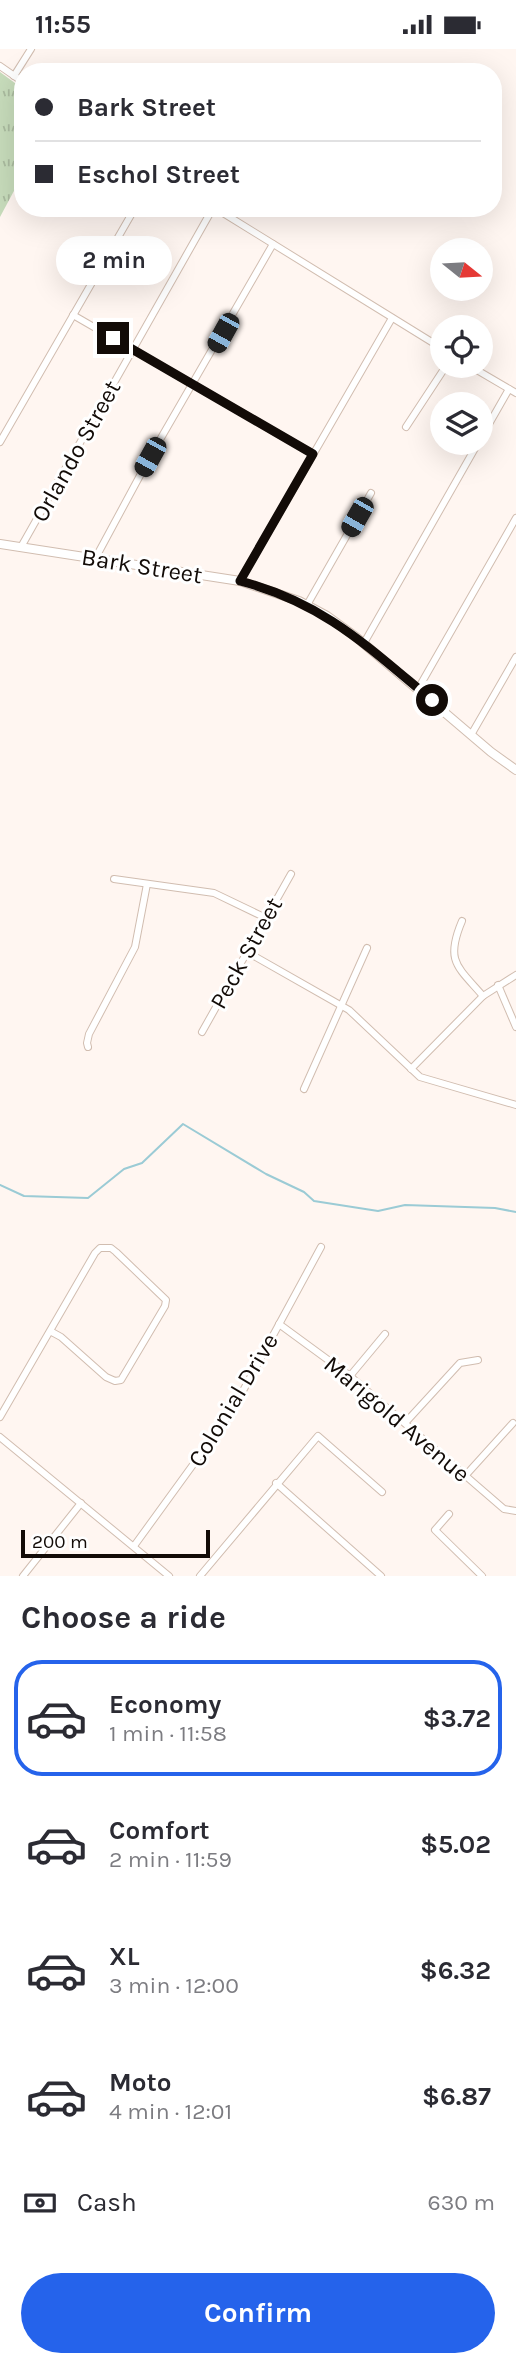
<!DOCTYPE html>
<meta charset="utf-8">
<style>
:root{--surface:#fff;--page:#f2f2f3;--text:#2b2b33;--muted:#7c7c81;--line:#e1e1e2;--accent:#2563eb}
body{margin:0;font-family:Karla,sans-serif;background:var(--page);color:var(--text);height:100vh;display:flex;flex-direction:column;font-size:26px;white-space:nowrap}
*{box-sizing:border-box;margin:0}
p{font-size:23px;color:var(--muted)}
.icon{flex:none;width:38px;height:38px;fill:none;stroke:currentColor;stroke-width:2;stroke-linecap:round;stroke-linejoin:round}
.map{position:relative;height:1527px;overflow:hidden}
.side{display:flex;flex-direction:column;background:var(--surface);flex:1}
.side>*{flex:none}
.banner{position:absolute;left:14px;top:14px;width:488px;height:154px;border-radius:28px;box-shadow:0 7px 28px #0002;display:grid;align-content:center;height:154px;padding:0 21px;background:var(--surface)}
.needle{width:46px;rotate:108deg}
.controls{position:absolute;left:430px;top:189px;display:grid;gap:14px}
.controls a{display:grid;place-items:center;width:63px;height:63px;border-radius:50%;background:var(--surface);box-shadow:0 7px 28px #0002;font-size:35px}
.scale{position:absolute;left:21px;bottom:18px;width:189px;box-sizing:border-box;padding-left:7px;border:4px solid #120b07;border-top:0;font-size:19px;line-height:24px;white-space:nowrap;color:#120b07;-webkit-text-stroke:5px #fff;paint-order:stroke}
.end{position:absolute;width:32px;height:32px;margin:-16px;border:9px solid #120b07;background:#fff;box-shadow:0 0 0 4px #fff}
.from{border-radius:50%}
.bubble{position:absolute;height:49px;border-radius:24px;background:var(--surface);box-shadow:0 7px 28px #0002;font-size:23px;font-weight:700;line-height:49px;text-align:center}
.car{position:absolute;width:21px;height:42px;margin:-21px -10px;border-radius:9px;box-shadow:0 0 5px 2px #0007;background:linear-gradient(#222 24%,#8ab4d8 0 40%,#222 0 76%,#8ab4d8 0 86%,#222 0)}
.banner b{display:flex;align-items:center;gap:24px;height:66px;font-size:26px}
.banner b+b{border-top:2px solid var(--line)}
.banner i{width:18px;height:18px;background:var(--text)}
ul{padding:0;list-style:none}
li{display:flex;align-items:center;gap:21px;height:116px;margin:0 14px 10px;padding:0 7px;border:4px solid transparent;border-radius:28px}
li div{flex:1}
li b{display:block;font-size:26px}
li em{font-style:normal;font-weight:700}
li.current{border-color:var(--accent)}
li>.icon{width:63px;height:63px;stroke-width:1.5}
h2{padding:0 21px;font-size:32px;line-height:84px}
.pay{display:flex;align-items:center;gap:18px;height:77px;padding:0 21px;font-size:26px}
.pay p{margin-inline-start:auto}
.primary-button{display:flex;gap:14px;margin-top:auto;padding:14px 21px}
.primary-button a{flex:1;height:80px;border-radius:42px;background:var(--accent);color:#fff;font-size:28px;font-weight:700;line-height:80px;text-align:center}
.status{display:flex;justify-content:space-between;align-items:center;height:49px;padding:0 35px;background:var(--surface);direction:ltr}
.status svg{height:19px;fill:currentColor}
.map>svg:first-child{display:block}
</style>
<div class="status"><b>11:55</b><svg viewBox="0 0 49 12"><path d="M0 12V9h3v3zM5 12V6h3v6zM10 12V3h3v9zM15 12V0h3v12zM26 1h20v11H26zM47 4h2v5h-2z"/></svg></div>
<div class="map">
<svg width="516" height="1527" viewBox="0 0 516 1527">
<defs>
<pattern id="grass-tufts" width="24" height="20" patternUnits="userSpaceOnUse" patternTransform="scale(1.75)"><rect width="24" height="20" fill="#c7dcbb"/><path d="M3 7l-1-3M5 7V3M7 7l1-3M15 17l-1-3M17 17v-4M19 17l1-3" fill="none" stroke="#aabb9f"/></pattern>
</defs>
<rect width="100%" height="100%" fill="#fff6f1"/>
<path fill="url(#grass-tufts)" d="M0 23 23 40V125L0 168Z"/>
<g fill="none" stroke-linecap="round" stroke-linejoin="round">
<path stroke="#9bcbd5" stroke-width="2" d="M0 1136 24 1147 88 1149 124 1120 142 1114 183 1075 266 1125 304 1143 314 1152 378 1162 405 1156 495 1159 516 1163"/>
<g stroke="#d1bdb0" stroke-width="8">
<g id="minor">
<path d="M0 17 23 33"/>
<path d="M14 27 31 0"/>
<path d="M215 159 443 300"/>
<path d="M73 266 313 405"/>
<path d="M470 317 516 344"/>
<path d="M406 378 446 317"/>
<path d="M481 389 509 340"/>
<path d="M0 393 135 159"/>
<path d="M21 498 213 159"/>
<path d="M95 510 150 408 273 195"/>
<path d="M240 532 392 269"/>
<path d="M307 556 371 444"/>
<path d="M364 594 478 394"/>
<path d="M418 640 516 469"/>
<path d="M471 686 516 608"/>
<path d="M114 830 214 844 266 869"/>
<path d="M462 872C445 912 457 917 483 947"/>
<path d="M247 903 349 961 420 1028 516 1056"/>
<path d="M498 936 516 978"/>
<path d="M202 983 291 825"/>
<path d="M88 998 87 994 89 985 135 898 147 835"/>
<path d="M411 1020 483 947 516 926"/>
<path d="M304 1040 367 899"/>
<path d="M279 1275 350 1327 504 1460 516 1462"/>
<path d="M350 1327 385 1285"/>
<path d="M0 1368 95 1204 100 1199H111L116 1203 166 1251 165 1257 121 1331 115 1332 106 1328 61 1288 50 1282"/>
<path d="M405 1374 460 1314 478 1311"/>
<path d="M0 1388 169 1527"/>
<path d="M465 1427 513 1374"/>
<path d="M276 1434 381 1527"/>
<path d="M449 1465 435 1481 482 1527"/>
<path d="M134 1497 232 1362 321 1198"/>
<path d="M23 1527 81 1454"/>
<path d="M200 1527 318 1387 382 1443"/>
</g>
</g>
<g stroke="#d1bdb0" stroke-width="10">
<path id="major" d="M0 495 240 532 299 552 327 567 356 588 491 703 516 721"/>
</g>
<use href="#minor" stroke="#fff" stroke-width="6"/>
<use href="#major" stroke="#fff" stroke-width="8"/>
</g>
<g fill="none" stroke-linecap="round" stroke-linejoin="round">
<path stroke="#120b07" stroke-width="9" d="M113 289 313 405 240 532C324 554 368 598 432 651"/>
</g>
<g text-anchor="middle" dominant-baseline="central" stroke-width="6" stroke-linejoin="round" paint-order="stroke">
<g font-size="24" fill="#120b07" stroke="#fff">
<text transform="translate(76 402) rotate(-61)">Orlando Street</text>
<text transform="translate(142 517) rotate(9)">Bark Street</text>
<text transform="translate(246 904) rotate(-61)">Peck Street</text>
<text transform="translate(233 1351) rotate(-59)">Colonial Drive</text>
<text transform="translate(397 1370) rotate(40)">Marigold Avenue</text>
</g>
</g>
</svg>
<div class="controls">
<a><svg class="needle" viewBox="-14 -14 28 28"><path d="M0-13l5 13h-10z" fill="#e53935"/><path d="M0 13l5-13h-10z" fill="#7c7c81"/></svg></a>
<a><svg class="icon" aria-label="locate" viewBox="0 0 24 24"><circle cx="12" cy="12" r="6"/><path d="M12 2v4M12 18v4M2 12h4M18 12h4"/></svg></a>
<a><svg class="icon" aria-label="layers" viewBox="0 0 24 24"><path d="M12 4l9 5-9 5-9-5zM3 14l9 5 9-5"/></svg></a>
</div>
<div class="scale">200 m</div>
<i class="end from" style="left:432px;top:651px"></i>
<i class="end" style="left:113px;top:289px"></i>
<div class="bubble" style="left:56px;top:187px;width:116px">2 min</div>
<i class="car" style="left:223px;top:284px;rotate:209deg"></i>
<i class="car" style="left:150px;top:408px;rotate:209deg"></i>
<i class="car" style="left:357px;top:468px;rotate:210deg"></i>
<div class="banner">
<b><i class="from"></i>Bark Street</b>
<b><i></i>Eschol Street</b>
</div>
</div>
<section class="side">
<h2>Choose a ride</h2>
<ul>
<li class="current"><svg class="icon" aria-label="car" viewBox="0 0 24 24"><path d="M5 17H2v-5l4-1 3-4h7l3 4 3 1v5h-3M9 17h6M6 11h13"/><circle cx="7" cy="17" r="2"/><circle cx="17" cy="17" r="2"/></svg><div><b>Economy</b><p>1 min · 11:58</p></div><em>$3.72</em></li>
<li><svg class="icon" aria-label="car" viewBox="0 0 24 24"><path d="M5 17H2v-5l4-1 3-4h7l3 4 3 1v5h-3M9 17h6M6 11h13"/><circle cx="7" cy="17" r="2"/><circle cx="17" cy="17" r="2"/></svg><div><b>Comfort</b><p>2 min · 11:59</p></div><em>$5.02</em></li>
<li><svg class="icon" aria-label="car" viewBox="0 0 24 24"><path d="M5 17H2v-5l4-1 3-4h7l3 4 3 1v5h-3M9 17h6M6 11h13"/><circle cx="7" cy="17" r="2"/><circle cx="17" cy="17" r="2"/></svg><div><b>XL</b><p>3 min · 12:00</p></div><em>$6.32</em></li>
<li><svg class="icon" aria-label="car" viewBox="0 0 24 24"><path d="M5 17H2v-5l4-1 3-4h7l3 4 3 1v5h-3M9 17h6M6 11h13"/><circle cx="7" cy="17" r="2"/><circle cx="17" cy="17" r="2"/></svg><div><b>Moto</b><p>4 min · 12:01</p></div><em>$6.87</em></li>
</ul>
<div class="pay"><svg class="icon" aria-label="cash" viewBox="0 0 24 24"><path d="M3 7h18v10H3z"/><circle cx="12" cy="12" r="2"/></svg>Cash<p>630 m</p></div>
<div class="primary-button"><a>Confirm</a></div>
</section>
